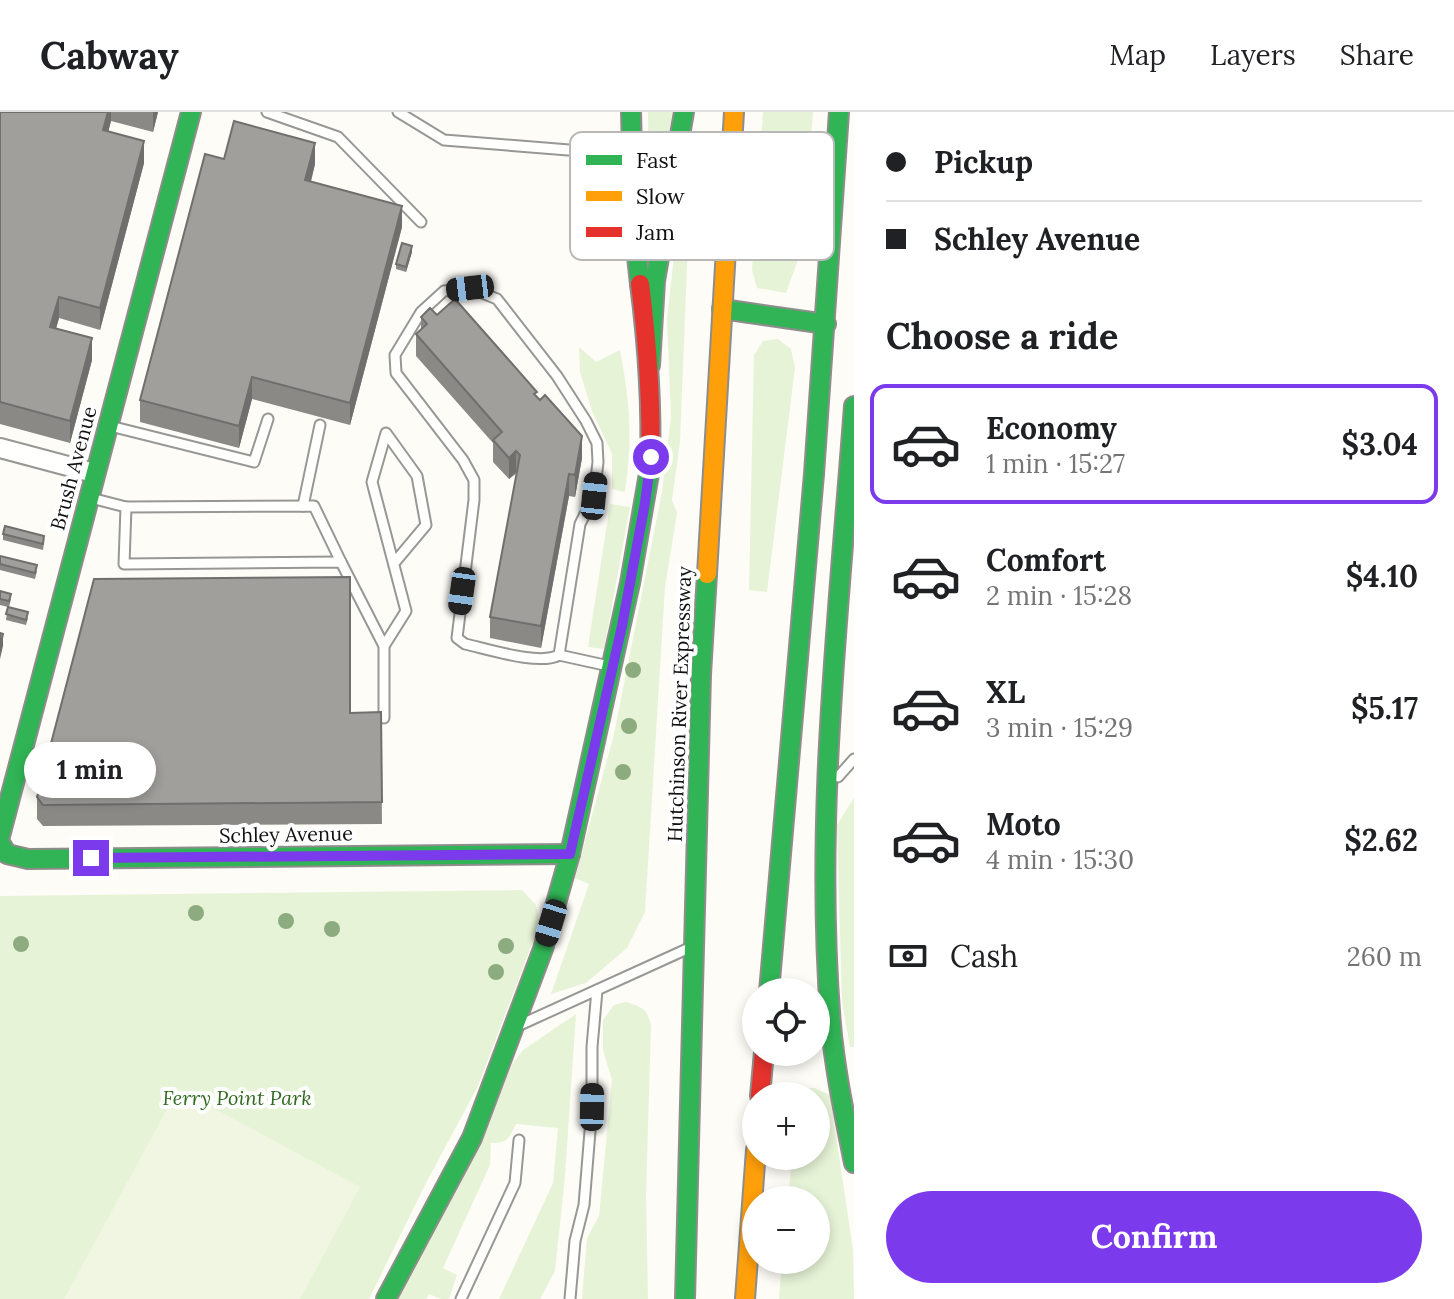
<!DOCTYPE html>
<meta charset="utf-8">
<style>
:root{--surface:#fff;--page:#f2f2f2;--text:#202124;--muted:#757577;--line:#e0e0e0;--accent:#7c3aed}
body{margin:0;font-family:Lora,serif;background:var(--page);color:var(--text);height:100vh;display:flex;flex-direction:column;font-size:30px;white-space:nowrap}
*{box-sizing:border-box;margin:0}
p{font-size:26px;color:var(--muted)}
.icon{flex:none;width:44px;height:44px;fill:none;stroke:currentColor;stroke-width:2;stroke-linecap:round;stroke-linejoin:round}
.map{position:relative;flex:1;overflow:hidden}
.sheet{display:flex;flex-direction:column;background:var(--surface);width:600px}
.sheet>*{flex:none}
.top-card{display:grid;align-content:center;height:176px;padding:0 32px;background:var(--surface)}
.controls{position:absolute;left:742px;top:866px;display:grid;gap:16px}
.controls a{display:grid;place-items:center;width:88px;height:88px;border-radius:50%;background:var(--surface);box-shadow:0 4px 12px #0003;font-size:40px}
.end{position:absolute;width:36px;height:36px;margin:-18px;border:10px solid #7c3aed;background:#fff;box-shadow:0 0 0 4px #fff}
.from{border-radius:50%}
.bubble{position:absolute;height:56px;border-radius:28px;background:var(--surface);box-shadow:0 4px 12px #0003;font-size:26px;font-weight:800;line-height:56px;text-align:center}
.car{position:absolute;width:24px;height:48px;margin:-24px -12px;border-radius:10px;box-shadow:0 0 6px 2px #0007;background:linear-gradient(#222 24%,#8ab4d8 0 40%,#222 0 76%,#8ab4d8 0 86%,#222 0)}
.top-card b{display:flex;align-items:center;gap:28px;height:76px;font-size:30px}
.top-card b+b{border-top:2px solid var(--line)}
.top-card i{width:20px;height:20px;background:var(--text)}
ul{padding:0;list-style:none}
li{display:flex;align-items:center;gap:24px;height:120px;margin:0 16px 12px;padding:0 16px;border:4px solid transparent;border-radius:16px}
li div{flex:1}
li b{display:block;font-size:30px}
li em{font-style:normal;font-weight:800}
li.current{border-color:var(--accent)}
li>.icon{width:72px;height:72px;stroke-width:1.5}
h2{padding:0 32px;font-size:36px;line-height:96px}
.pay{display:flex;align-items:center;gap:20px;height:88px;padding:0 32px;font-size:30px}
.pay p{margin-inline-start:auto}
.primary-button{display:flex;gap:16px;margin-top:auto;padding:16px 32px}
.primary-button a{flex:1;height:92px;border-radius:48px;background:var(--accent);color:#fff;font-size:32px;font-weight:800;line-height:92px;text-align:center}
header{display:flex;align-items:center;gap:48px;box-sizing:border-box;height:112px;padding:0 40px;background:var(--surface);border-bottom:2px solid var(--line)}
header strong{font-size:38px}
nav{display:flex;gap:44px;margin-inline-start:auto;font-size:28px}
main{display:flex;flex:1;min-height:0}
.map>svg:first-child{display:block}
</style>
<header>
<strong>Cabway</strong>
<nav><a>Map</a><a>Layers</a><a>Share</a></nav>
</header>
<main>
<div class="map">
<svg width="854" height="1187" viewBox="0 0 854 1187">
<rect width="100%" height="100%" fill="#fdfcf7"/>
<g fill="#e7f3d7">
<path d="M648 0H672L667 45 649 86Z"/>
<path d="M763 0H813L803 134 786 181 757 176 752 158Z"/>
<path d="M689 105 680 330 672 388 677 401 665 475 645 800 627 836 586 871 551 882 589 772 575 766 614 622 662 380 671 305 667 207 678 108Z"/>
<path d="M778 227 791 237 795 256 767 480 749 478 754 243 763 229Z"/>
<path d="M579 235 596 250 620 238C630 292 633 324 625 380L612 377V342L592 299 580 260Z"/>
<path d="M610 392 630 395 604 537 588 535Z"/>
<path d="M854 686V935H850L842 890 837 713Z"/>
<path d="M522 778 536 793 540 811 478 974 426 1071 369 1187H0V784Z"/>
<path d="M626 890C642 894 648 898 651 914L646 1083 648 1187H582L587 1126 599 1104 612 968 603 938V908L614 893Z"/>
<path d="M576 902 565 1064 555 1159 540 1187H499L553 1071 558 1016 516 1012C509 1026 508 1031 491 1031L490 1053 443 1156 457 1163 449 1187H441L429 1182 426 1187H395L513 951 523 938Z"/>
<path d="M798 976H815L830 983 853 1138 854 1187H779L782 1148H816V1088H788L792 1044H816V984H797Z"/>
</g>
<path fill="#f0f6e1" d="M178 977 360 1075 300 1187H64Z"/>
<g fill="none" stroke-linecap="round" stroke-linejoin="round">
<g stroke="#979795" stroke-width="13">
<g id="lane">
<path d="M267 0 338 25 421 110"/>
<path d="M398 0 444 28 631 43"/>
<path d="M110 314 254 350 268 307"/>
<path d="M91 386 126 395 124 452 341 450 384 534V606"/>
<path d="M303 394 320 313"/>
<path d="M126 395 314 394 341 450"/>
<path d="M384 534 406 499 372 370 386 321 417 364 426 413 395 450"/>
<path d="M559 543 580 412 594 384 598 350 597 331 586 309 557 264 497 187 470 176 444 179 421 200 395 243 396 261 463 348 474 368V388L457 526 465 532C488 537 540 554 559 543L609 554"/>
<path d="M838 665 854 647"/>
<path d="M522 912 687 837"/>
<path d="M461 1187 515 1071 519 1028"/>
<path d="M570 1187 575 1129 584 1093 592 995V935L597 878"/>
</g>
</g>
<g stroke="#979795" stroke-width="22">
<path id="street" d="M0 336 94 361"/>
</g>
<g stroke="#8e8d8b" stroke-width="22">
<g id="fast">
<path d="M631 0 634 117 640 172"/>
<path d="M722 197 826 212"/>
<path d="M650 253 655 169 684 0"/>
<path d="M854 294C839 500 814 707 831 913 835 960 845 1005 854 1051"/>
<path d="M0 724 191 0"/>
<path d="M0 731 7 742 28 747 570 742"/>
<path d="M769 880 814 362 839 0"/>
<path d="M386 1187 472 1026 543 837 570 742 630 471 650 356"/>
<path d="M685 1187 701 562 707 462"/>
</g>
</g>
<g stroke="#8e8d8b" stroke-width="22">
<g id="slow">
<path d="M707 462 734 0"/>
<path d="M745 1187 756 1038"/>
</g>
</g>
<g stroke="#8e8d8b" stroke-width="22">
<g id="jam">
<path d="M640 172C648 234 652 293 650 356"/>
<path d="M760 984 764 940"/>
</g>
</g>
<use href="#lane" stroke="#fffffe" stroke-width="9"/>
<use href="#street" stroke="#fffffe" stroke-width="18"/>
<use href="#fast" stroke="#30b455" stroke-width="18"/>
<use href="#slow" stroke="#ff9f0a" stroke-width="18"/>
<use href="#jam" stroke="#e5322d" stroke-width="18"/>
</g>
<g fill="#8cac80">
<circle cx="633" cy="558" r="8"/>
<circle cx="629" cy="614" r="8"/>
<circle cx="623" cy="660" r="8"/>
<circle cx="196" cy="801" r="8"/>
<circle cx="286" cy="809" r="8"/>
<circle cx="332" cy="817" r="8"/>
<circle cx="21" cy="832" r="8"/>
<circle cx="506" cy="834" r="8"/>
<circle cx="496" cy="860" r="8"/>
</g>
<g fill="#8a8986">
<path d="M0 0H158L153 20 111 9 108 20 144 51 100 218 59 206 56 217 92 248 70 331 0 312Z"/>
<path d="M224 47 315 52 311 70 402 115 350 313 252 287 239 336 140 310V288Z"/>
<path d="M412 140 406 160 396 157V152Z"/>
<path d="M437 203 537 285 582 346 575 385 569 384 541 536 490 526V505L517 361 509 367 493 350V331L416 244V222L421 218V205Z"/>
<path d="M3 422 44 430 43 438 3 428Z"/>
<path d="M0 444 37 459 35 467 0 458Z"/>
<path d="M0 479 11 487 9 495 28 506 26 513 6 508 8 495 0 493Z"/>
<path d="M381 600 382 712 43 714 37 707V685L350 601Z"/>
</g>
<g fill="#716f6d">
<path d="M108 0H111V9L103 40V18Z"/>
<path d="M153 0H158L153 20Z"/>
<path d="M144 29V51L100 218V196Z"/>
<path d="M315 31V52L305 90V68Z"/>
<path d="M402 94V115L350 313V291Z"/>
<path d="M412 134V140L406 160V155Z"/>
<path d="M59 185V206L50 237V215Z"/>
<path d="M92 226V248L70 331V309Z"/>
<path d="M252 265V287L239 336V314Z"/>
<path d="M582 324V346L575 385V363Z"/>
<path d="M516 339V360L509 367V346Z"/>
<path d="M569 362V384L541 536V514Z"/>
<path d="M3 522V534L0 547V535Z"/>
</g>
<g fill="#a19f9c" stroke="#716f6d" stroke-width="2">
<path d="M0 0H108L103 18 144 29 100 196 59 185 50 215 92 226 70 309 0 290Z"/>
<path d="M234 9 315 31 305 68 402 94 350 291 252 265 239 314 140 288 205 42 224 47Z"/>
<path d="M402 131 412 134 406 155 396 152Z"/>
<path d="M455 187 537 280 534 282 540 288 545 283 582 324 575 363 569 362 541 514 490 505 520 343 516 339 509 346 493 328 502 320 416 222 427 212 421 205 430 196 437 203Z"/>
<path d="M5 414 44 424 43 432 3 422Z"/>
<path d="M0 444 37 453 35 461 0 452Z"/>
<path d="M350 465V601L381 600 382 690 43 693 37 685 94 467Z"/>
<path d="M0 479 11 482 9 489 0 487Z"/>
<path d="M8 495 28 500 26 508 6 502Z"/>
<path d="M0 521 3 522 0 535Z"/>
</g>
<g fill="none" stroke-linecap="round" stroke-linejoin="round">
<path stroke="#7c3aed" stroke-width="10" d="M91 746 570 742 622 514 645 391 651 345"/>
</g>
<g text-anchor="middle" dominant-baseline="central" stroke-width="8" stroke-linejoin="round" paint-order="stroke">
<g font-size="20" fill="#111" stroke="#fff">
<text transform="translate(73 356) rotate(-75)">Brush Avenue</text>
<text transform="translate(679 592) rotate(-88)">Hutchinson River Expressway</text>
<text transform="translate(286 722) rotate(-1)">Schley Avenue</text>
</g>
<g font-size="20" font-style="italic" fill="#2f6b1f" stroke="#fff">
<text x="237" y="985">Ferry Point Park</text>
</g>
</g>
<rect x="570" y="20" width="264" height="128" rx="12" fill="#fff" stroke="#b8b8b8" stroke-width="2"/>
<rect x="586" y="43" width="36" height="10" fill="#30b455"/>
<rect x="586" y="79" width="36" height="10" fill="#ff9f0a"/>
<rect x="586" y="115" width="36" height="10" fill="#e5322d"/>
<g font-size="22" fill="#111">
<text x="636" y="56">Fast</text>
<text x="636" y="92">Slow</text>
<text x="636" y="128">Jam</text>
</g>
</svg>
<div class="controls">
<a><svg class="icon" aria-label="locate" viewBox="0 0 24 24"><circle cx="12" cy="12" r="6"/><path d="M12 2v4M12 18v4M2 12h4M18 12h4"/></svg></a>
<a>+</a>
<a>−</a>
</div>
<i class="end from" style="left:651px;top:345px"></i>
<i class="end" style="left:91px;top:746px"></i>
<div class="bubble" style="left:24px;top:630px;width:132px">1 min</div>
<i class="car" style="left:470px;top:176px;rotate:263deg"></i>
<i class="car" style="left:594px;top:384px;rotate:6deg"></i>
<i class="car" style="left:462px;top:479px;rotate:188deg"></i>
<i class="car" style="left:551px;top:811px;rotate:197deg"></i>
<i class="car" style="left:592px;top:995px;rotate:1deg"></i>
</div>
<section class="sheet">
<div class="top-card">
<b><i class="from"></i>Pickup</b>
<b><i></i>Schley Avenue</b>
</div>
<h2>Choose a ride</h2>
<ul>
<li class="current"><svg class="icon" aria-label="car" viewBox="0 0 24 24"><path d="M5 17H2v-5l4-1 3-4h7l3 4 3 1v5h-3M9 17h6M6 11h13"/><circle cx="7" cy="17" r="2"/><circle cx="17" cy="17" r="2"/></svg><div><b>Economy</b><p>1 min · 15:27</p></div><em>$3.04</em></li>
<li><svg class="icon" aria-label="car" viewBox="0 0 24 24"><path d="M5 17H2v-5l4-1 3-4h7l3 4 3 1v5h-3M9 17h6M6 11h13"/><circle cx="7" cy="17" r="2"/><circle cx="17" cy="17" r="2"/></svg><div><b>Comfort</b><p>2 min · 15:28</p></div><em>$4.10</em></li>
<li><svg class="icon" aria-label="car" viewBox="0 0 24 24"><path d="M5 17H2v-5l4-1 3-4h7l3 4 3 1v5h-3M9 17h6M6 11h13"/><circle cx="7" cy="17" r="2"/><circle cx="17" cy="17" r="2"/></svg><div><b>XL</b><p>3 min · 15:29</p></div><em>$5.17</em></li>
<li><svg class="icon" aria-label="car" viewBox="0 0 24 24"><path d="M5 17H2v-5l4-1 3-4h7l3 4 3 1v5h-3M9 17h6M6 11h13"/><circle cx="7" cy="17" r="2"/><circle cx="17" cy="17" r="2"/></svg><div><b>Moto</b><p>4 min · 15:30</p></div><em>$2.62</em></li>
</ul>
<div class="pay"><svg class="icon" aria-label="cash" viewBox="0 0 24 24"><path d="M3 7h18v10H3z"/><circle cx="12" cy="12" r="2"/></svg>Cash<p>260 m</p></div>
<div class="primary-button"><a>Confirm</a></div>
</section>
</main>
